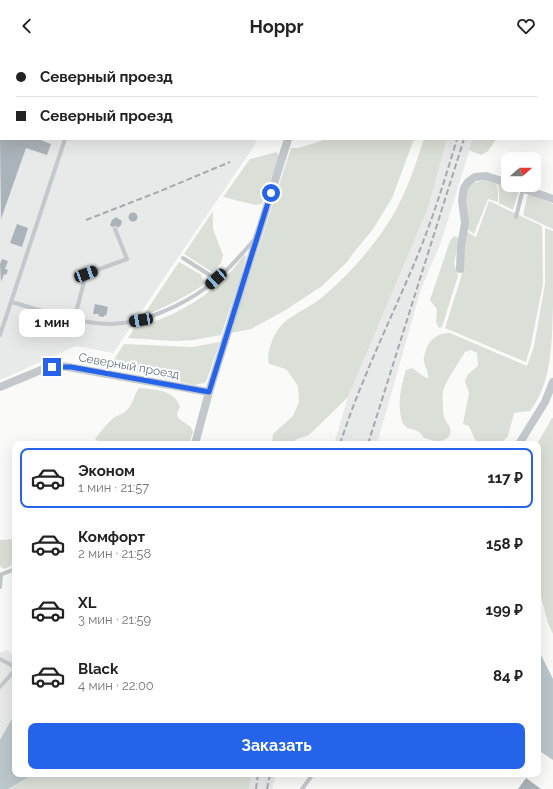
<!DOCTYPE html>
<html lang="ru">
<meta charset="utf-8">
<style>
:root{--surface:#fff;--page:#f6f6f6;--text:#222;--muted:#767676;--line:#e0e0e0;--accent:#2563eb}
body{margin:0;font-family:Raleway,sans-serif;background:var(--page);color:var(--text);height:100vh;display:flex;flex-direction:column;font-size:15px;white-space:nowrap}
*{box-sizing:border-box;margin:0}
p{font-size:13px;color:var(--muted)}
.icon{flex:none;width:22px;height:22px;fill:none;stroke:currentColor;stroke-width:2;stroke-linecap:round;stroke-linejoin:round}
.map{position:relative;flex:1;overflow:hidden}
.drawer{position:absolute;left:12px;top:389px;width:529px;height:336px;display:flex;flex-direction:column;background:var(--surface);border-radius:8px;box-shadow:0 4px 16px #0002}
.drawer>*{flex:none}
.hud{position:absolute;left:0px;top:0px;width:553px;height:88px;box-shadow:0 4px 16px #0002;display:grid;align-content:center;height:88px;padding:0 16px;background:var(--surface)}
.needle{width:26px;rotate:70deg}
.controls{position:absolute;left:501px;top:100px;display:grid;gap:8px}
.controls a{display:grid;place-items:center;width:40px;height:40px;border-radius:8px;background:var(--surface);box-shadow:0 4px 16px #0002;font-size:20px}
.end{position:absolute;width:18px;height:18px;margin:-9px;border:5px solid #2563eb;background:#fff;box-shadow:0 0 0 2px #fff}
.from{border-radius:50%}
.bubble{position:absolute;height:28px;border-radius:8px;background:var(--surface);box-shadow:0 4px 16px #0002;font-size:13px;font-weight:700;line-height:28px;text-align:center}
.car{position:absolute;width:12px;height:24px;margin:-12px -6px;border-radius:5px;box-shadow:0 0 3px 1px #0007;background:linear-gradient(#222 24%,#8ab4d8 0 40%,#222 0 76%,#8ab4d8 0 86%,#222 0)}
.hud b{display:flex;align-items:center;gap:14px;height:38px;font-size:15px}
.hud b+b{border-top:1px solid var(--line)}
.hud i{width:10px;height:10px;background:var(--text)}
ul{padding:7px 0 0;list-style:none}
li{display:flex;align-items:center;gap:12px;height:60px;margin:0 8px 6px;padding:0 8px;border:2px solid transparent;border-radius:8px}
li div{flex:1}
li b{display:block;font-size:15px}
li em{font-style:normal;font-weight:700}
li.active{border-color:var(--accent)}
li>.icon{width:36px;height:36px;stroke-width:1.5}
.button{display:flex;gap:8px;margin-top:auto;padding:8px 16px}
.button a{flex:1;height:46px;border-radius:8px;background:var(--accent);color:#fff;font-size:16px;font-weight:700;line-height:46px;text-align:center}
header{display:flex;justify-content:space-between;align-items:center;height:52px;padding:0 16px;background:var(--surface);font-size:18px;font-weight:700}
.map>svg:first-child{display:block}
</style>
<header><svg class="icon" aria-label="back" viewBox="0 0 24 24"><path d="M15 5l-7 7 7 7"/></svg>Hoppr<svg class="icon" aria-label="heart" viewBox="0 0 24 24"><path d="M12 20l-8-8c-3-5 5-10 8-4 3-6 11-1 8 4z"/></svg></header>
<div class="map">
<svg width="553" height="737" viewBox="0 0 553 737">
<rect width="100%" height="100%" fill="#fafaf8"/>
<g fill="#e8e9e9">
<path d="M0 0 43 1H1V87H254L256 91 113 301 76 294 0 328Z"/>
<path d="M447 87H473L441 190 421 237 377 392H334L348 345 428 156Z"/>
<path d="M6 598 15 604V661L0 688V601Z"/>
<path d="M251 722H276L272 737H249Z"/>
</g>
<g fill="#dadfd7">
<path d="M327 87H414L392 146 373 177 351 204 348 209 322 234 284 259 251 277 231 281 291 96H299Z"/>
<path d="M424 87H447L428 156 348 345 309 383 295 388 292 392H272L273 382 293 364 299 350 298 334 286 317 269 312C267 303 269 298 272 289 282 262 307 260 326 242 355 217 383 184 400 150 410 130 417 108 424 87Z"/>
<path d="M473 87H496L488 99 481 103 469 98Z"/>
<path d="M277 100 279 105 262 152 255 153 223 145 250 107Z"/>
<path d="M487 127 496 130 498 139V150L488 147 474 182 467 177 465 149 468 133Z"/>
<path d="M497 130 519 138 513 158 499 151V139Z"/>
<path d="M528 142 553 152V177L523 163Z"/>
<path d="M489 149 542 174 543 232 531 293 526 310 445 276 462 222 463 196 467 180 476 185Z"/>
<path d="M213 159V177L223 203 221 211 212 220 184 202Z"/>
<path d="M545 176 553 179C553 203 553 226 553 250 552 286 553 330 530 359L520 360 514 361 508 384 500 392H477L469 374 463 372 469 341 465 329 468 322 478 314 477 301 471 298 465 300C459 310 445 330 443 340 442 345 443 350 443 355 443 359 443 364 445 367 448 373 453 377 449 384 443 392 430 389 423 385 422 383 421 381 419 380 413 376 405 378 402 369 397 351 401 335 406 318L412 316C418 319 422 325 428 326 429 318 424 315 424 308 423 305 425 303 425 301 428 288 437 281 450 281L527 314 534 294 545 232Z"/>
<path d="M454 184 458 185 459 188 454 211 458 224 442 275 439 276 436 270 437 257 430 248 450 189Z"/>
<path d="M244 203 246 204 241 225 221 283 193 288 174 289 128 286 136 274C163 270 197 251 217 233 228 224 236 214 244 203Z"/>
<path d="M179 210 200 222 206 231C187 244 166 255 143 264Z"/>
<path d="M220 290 207 327 205 331 194 333 110 314 124 292 192 295Z"/>
<path d="M139 336C154 337 175 338 180 355L177 361 178 366 191 375 193 380 189 392H103L95 387C101 379 107 371 115 365 119 363 123 362 126 359 134 352 133 344 139 336Z"/>
<path d="M552 366H553V582L548 571 538 533V392H537Z"/>
<path d="M15 487V512L4 517 0 514V488Z"/>
<path d="M34 722H251L249 737H8Z"/>
</g>
<g fill="#bbc7cb">
<path d="M538 597 553 627V708L538 698Z"/>
<path d="M15 661V722H34L8 737H0V688Z"/>
</g>
<g fill="#aab3b9">
<path d="M0 87H38L51 92 47 103 26 96 1 167Z"/>
<circle cx="133" cy="165" r="4.5"/>
<path d="M116 165 122 169 121 173 118 176 116 174 112 175 110 173 112 168Z"/>
<path d="M17 172 28 176 22 195 10 191Z"/>
<path d="M2 207 8 209 5 217 8 218 6 223 4 222 1 230 0 212Z"/>
<path d="M95 252 108 255 106 264 104 263V265L98 264 99 262H93Z"/>
<path d="M526 726 541 737H518Z"/>
</g>
<g fill="none" stroke-linecap="round" stroke-linejoin="round">
<g stroke="#c3c8cc" stroke-width="4">
<path d="M0 56 1 57"/>
<path d="M516 165 523 137"/>
<path d="M183 206 216 227"/>
<path d="M12 250C43 259 76 271 109 272 140 273 183 253 207 235 225 222 240 204 254 188"/>
<path d="M74 268 86 222 127 207 115 177"/>
<path d="M0 283 65 87"/>
<path d="M0 523 15 517"/>
<path d="M0 535 1 523"/>
<path d="M0 607 15 615"/>
<path d="M0 635 15 618"/>
<path d="M302 737 313 722"/>
</g>
<g stroke="#c3c8cc" stroke-width="8">
<path d="M86 0 89 1"/>
<path d="M316 1V0"/>
<path d="M513 133 553 147"/>
<path d="M460 217 461 194 465 171 462 148 464 136 468 130 475 125 486 124 508 131"/>
<path d="M0 335 41 318 62 314 209 340"/>
<path d="M195 392 209 340 288 87"/>
<path d="M519 392 545 350 553 330"/>
</g>
<g stroke="#a2aab0" stroke-width="2" stroke-dasharray="6 3" stroke-linecap="butt">
<path d="M484 1V0"/>
<path d="M491 1V0"/>
<path d="M86 168 158 140 230 110"/>
<path d="M340 392C361 327 391 267 417 205 433 166 445 127 457 87"/>
<path d="M368 392 464 87"/>
<path d="M256 737 258 722"/>
<path d="M267 737 270 722"/>
</g>
</g>
<g fill="none" stroke-linecap="round" stroke-linejoin="round">
<path stroke="#2563eb" stroke-width="5" d="M52 315H71L209 340 271 141"/>
</g>
<g text-anchor="middle" dominant-baseline="central" stroke-width="4" stroke-linejoin="round" paint-order="stroke">
<g font-size="12" fill="#657683" stroke="#fff">
<text transform="translate(129 314) rotate(10)">Северный проезд</text>
</g>
</g>
</svg>
<div class="controls">
<a><svg class="needle" viewBox="-14 -14 28 28"><path d="M0-13l5 13h-10z" fill="#e53935"/><path d="M0 13l5-13h-10z" fill="#767676"/></svg></a>
</div>
<i class="end from" style="left:271px;top:141px"></i>
<i class="end" style="left:52px;top:315px"></i>
<div class="bubble" style="left:19px;top:257px;width:66px">1 мин</div>
<i class="car" style="left:86px;top:222px;rotate:70deg"></i>
<i class="car" style="left:216px;top:227px;rotate:228deg"></i>
<i class="car" style="left:141px;top:268px;rotate:260deg"></i>
<div class="hud">
<b><i class="from"></i>Северный проезд</b>
<b><i></i>Северный проезд</b>
</div>
<section class="drawer">
<ul>
<li class="active"><svg class="icon" aria-label="car" viewBox="0 0 24 24"><path d="M5 17H2v-5l4-1 3-4h7l3 4 3 1v5h-3M9 17h6M6 11h13"/><circle cx="7" cy="17" r="2"/><circle cx="17" cy="17" r="2"/></svg><div><b>Эконом</b><p>1 мин · 21:57</p></div><em>117 ₽</em></li>
<li><svg class="icon" aria-label="car" viewBox="0 0 24 24"><path d="M5 17H2v-5l4-1 3-4h7l3 4 3 1v5h-3M9 17h6M6 11h13"/><circle cx="7" cy="17" r="2"/><circle cx="17" cy="17" r="2"/></svg><div><b>Комфорт</b><p>2 мин · 21:58</p></div><em>158 ₽</em></li>
<li><svg class="icon" aria-label="car" viewBox="0 0 24 24"><path d="M5 17H2v-5l4-1 3-4h7l3 4 3 1v5h-3M9 17h6M6 11h13"/><circle cx="7" cy="17" r="2"/><circle cx="17" cy="17" r="2"/></svg><div><b>XL</b><p>3 мин · 21:59</p></div><em>199 ₽</em></li>
<li><svg class="icon" aria-label="car" viewBox="0 0 24 24"><path d="M5 17H2v-5l4-1 3-4h7l3 4 3 1v5h-3M9 17h6M6 11h13"/><circle cx="7" cy="17" r="2"/><circle cx="17" cy="17" r="2"/></svg><div><b>Black</b><p>4 мин · 22:00</p></div><em>84 ₽</em></li>
</ul>
<div class="button"><a>Заказать</a></div>
</section>
</div>
